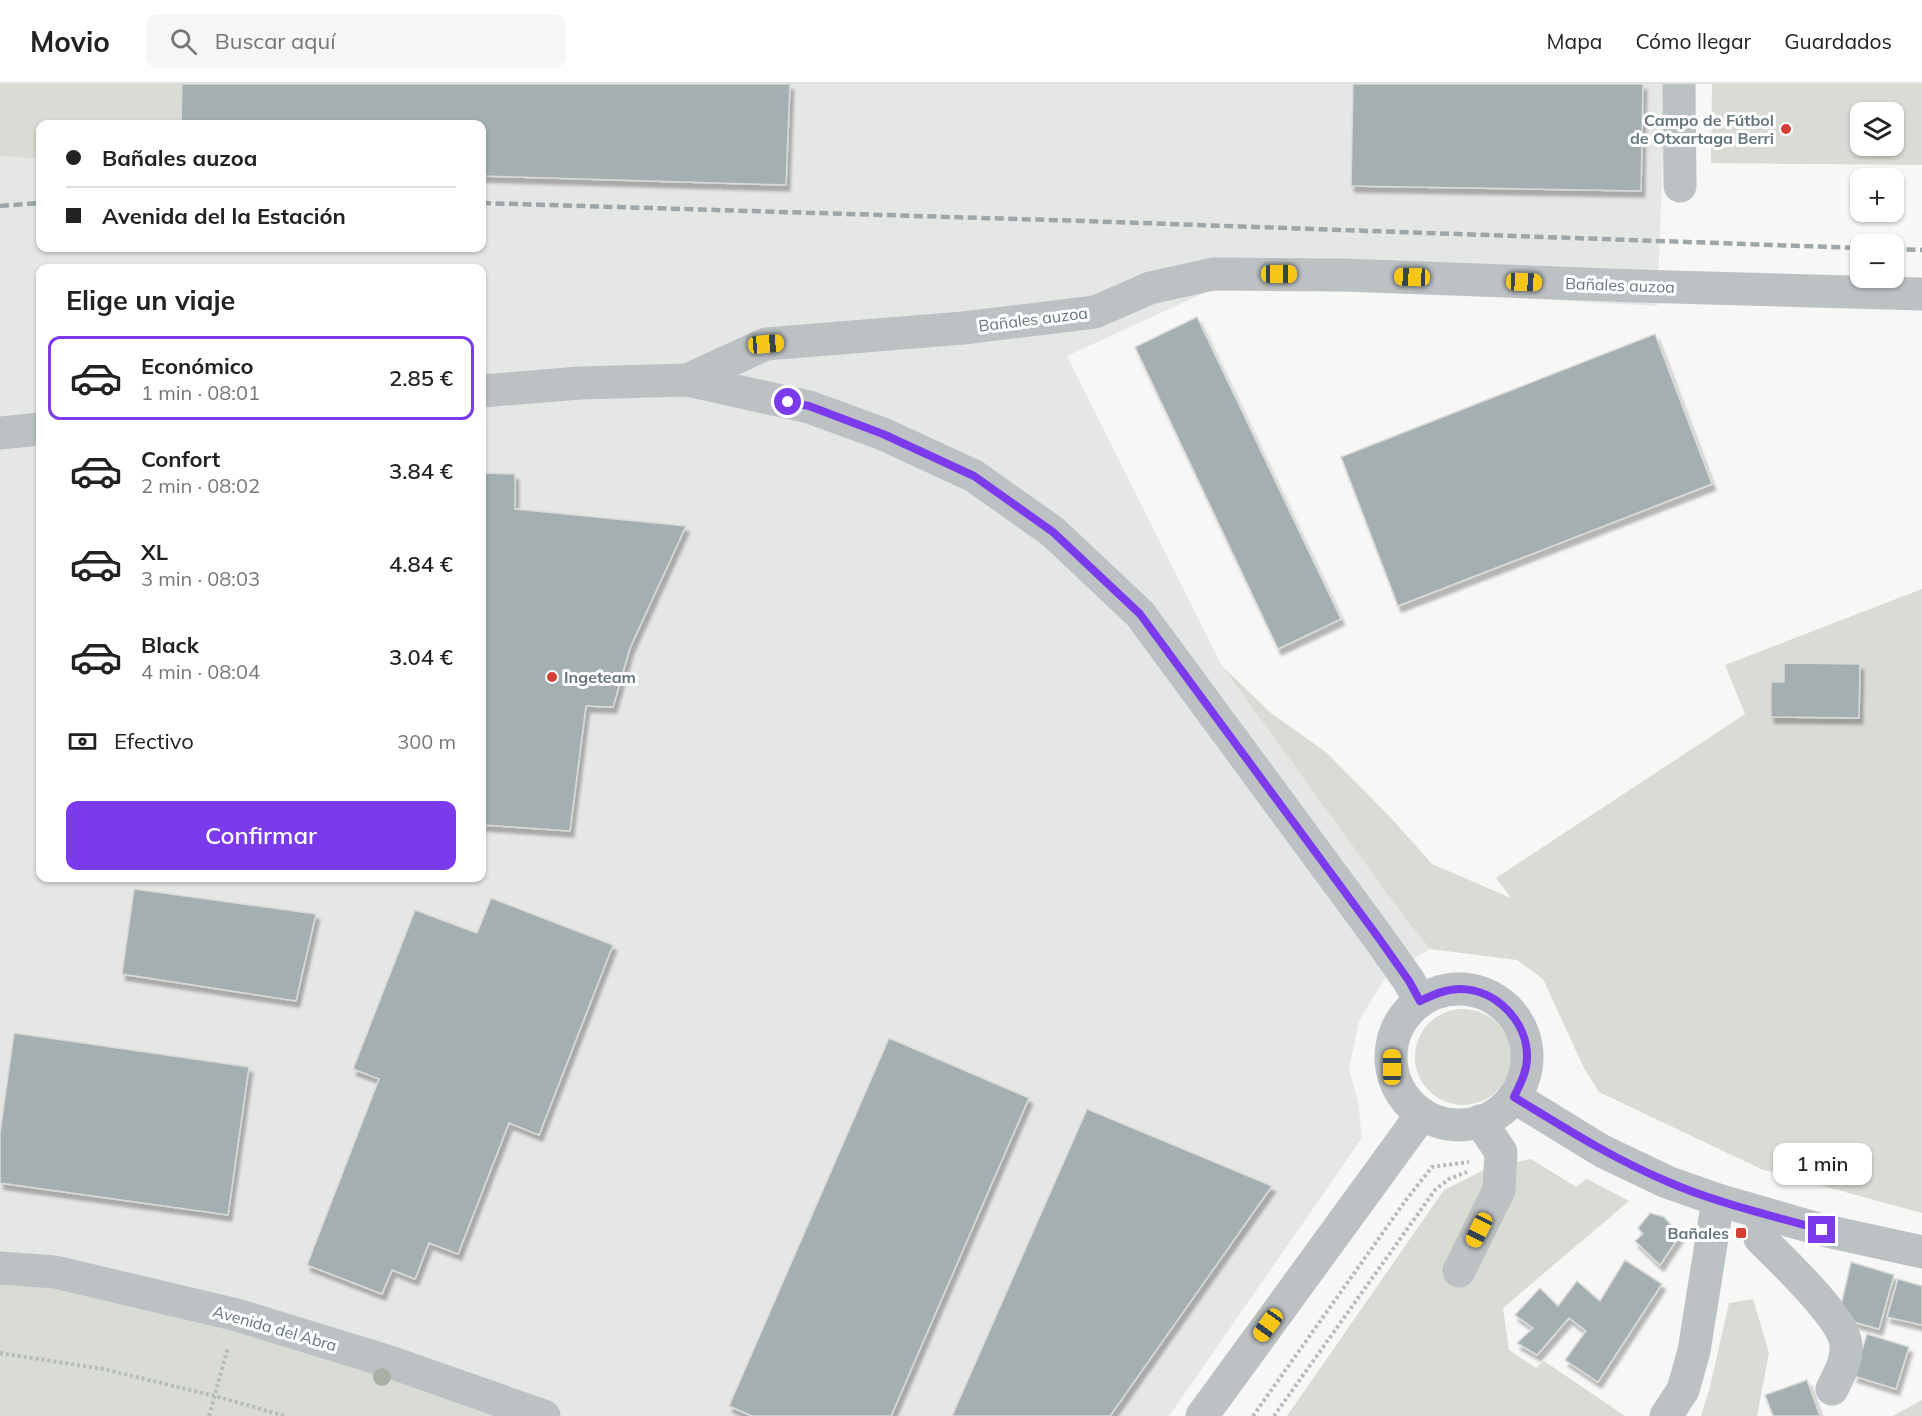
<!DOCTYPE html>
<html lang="es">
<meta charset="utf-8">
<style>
:root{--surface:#fff;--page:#f6f6f6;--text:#222;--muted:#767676;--line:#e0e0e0;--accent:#7c3aed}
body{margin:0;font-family:Mulish,sans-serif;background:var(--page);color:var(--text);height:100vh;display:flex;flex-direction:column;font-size:22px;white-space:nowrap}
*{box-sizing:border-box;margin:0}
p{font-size:20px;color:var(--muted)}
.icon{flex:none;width:33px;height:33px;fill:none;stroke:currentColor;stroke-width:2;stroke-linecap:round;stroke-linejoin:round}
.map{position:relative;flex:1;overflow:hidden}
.side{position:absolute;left:36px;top:180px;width:450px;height:618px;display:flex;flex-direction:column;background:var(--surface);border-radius:12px;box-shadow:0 2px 4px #0004}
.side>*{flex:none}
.banner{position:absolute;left:36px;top:36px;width:450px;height:132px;border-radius:12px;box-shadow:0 2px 4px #0004;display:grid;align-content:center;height:132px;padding:0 30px;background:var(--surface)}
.fabs{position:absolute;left:1850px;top:18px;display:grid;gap:12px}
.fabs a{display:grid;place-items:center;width:54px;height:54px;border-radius:12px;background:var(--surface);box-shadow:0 2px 4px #0004;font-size:30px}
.end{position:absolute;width:27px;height:27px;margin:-14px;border:8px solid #7c3aed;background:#fff;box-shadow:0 0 0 3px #fff}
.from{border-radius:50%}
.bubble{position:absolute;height:42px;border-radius:12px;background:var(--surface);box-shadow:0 2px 4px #0004;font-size:20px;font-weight:600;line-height:42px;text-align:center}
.car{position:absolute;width:18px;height:36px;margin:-18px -9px;border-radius:8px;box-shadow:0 0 4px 2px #0007;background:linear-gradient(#f5c518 24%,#345 0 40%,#f5c518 0 76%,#345 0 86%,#f5c518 0)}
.banner b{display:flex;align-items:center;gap:21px;height:57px;font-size:22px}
.banner b+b{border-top:2px solid var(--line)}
.banner i{width:15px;height:15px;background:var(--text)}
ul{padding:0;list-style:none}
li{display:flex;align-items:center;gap:18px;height:84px;margin:0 12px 9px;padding:0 18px;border:3px solid transparent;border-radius:12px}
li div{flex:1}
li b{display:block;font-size:22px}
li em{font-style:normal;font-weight:600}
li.on{border-color:var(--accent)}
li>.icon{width:54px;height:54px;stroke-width:1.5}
h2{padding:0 30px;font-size:27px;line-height:72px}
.pay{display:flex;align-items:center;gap:15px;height:66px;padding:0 30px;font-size:22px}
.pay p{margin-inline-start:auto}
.button{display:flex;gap:12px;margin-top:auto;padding:12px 30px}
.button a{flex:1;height:69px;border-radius:12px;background:var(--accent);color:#fff;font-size:24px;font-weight:600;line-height:69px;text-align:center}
header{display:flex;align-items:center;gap:36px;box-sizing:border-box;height:84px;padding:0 30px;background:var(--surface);border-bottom:2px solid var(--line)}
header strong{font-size:28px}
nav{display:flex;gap:33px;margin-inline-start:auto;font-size:21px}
.search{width:420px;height:54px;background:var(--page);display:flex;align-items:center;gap:15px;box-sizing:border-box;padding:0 21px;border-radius:12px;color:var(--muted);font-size:22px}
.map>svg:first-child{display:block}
</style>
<header>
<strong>Movio</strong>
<div class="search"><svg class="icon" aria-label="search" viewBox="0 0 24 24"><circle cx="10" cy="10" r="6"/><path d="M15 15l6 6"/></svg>Buscar aquí</div>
<nav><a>Mapa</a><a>Cómo llegar</a><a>Guardados</a></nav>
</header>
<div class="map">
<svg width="1922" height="1332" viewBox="0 0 1922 1332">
<defs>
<filter id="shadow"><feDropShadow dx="3.5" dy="6" stdDeviation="1.5" flood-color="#0004"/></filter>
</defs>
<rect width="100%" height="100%" fill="#f7f7f5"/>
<path fill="#e5e7e5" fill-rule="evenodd" d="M790 0H1666L1657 222 1228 198 1067 272 1222 582 1404 833 1430 865 1387 891 1359 937 1349 985 1358 1018 1362 1054 1169 1332H0V72L40 75V164H482V92L786 101ZM40 184H482V794H40Z"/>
<g fill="#d8dcd4" fill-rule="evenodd">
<path d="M0 0H182L181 40H40V75L0 72Z"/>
<path d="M1712 0H1922V81L1711 79ZM1893 28V62H1860V28Z"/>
<path d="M1922 505V1129L1761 1085 1599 1008 1584 984 1543 895 1517 876 1430 865 1404 833 1222 582 1271 629 1327 669 1391 734 1432 780 1511 814 1496 794 1745 630 1725 581Z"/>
<circle cx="1463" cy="973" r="48"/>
<path d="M1531 1075 1576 1103 1587 1095 1629 1117 1503 1224 1509 1266 1536 1284 1544 1277 1625 1332H1287L1444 1106 1486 1085Z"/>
<path d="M0 1198 98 1210 256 1244 510 1332H0Z"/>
<path d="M1753 1215 1769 1269 1757 1332H1701L1710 1303 1729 1219Z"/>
<path d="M1922 1316V1332H1893Z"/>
</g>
<g fill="#a4afb1" stroke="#d9d9d7" stroke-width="1.5" filter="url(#shadow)">
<path d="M182 0H790L786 101 482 92V40H181Z"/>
<path d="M1353 0H1643L1641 107 1351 102Z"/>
<path d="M1197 233 1341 535 1278 565 1135 263Z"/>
<path d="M1655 250 1712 400 1398 522 1341 373Z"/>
<path d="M482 389 515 390V425L686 442 630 564 613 623 586 622 570 747 482 741Z"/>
<path d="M1784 579 1860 580 1859 634 1771 633V598H1784Z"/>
<path d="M134 805 316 830 296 917 122 890Z"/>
<path d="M491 814 613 861 539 1051 509 1039 458 1170 429 1159 415 1195 392 1186 382 1210 307 1181 379 995 353 985 415 826 477 849Z"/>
<path d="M14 949 249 983 228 1131 0 1099V1049Z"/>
<path d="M889 954 1029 1014 891 1332H752L729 1322Z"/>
<path d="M1087 1025 1272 1102 1110 1332H952Z"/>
<path d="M1650 1129 1664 1133 1680 1151 1660 1181 1635 1157 1643 1150 1638 1144Z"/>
<path d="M1625 1176 1662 1200 1598 1298 1565 1276 1586 1247 1569 1234 1537 1271 1517 1259 1533 1244 1515 1231 1540 1204 1558 1222 1577 1197 1600 1217Z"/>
<path d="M1851 1178 1894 1191 1879 1245 1857 1239 1839 1230Z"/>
<path d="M1898 1195 1922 1202V1241L1887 1233Z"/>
<path d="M1867 1250 1909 1263 1896 1305 1854 1292Z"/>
<path d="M1807 1296 1820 1332H1773L1765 1311Z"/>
</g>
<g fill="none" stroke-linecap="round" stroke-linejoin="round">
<g stroke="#b7bbbd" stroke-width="4" stroke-dasharray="3 3" stroke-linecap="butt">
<path d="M0 1269 103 1285 215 1312 285 1332"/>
<path d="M209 1332 228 1263"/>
<path d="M1253 1332 1406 1116 1432 1083 1469 1078"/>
<path d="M1274 1332 1435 1106 1449 1095 1467 1088"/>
</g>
<g stroke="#bcc2c4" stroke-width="33">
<path d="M1679 0 1680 102"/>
<path d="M687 296 766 260 963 244 1095 228 1150 204 1213 190 1344 191 1637 202 1922 210"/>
<path d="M482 307 580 299 687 296 809 323 883 350 974 392 1053 448 1140 530 1378 853 1409 897 1420 917"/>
<path d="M0 349 40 345"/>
<circle cx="1459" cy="973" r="68"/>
<path d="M1514 1013 1602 1067 1667 1098 1718 1116 1822 1146 1922 1168"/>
<path d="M1766 1130 1760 1154C1780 1175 1844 1233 1846 1261 1847 1277 1839 1291 1832 1305"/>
<path d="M0 1184 55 1188 237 1231 390 1278 544 1332"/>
<path d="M1459 1187 1499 1106 1501 1068 1480 1037"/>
<path d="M1202 1332 1422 1030"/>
<path d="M1666 1332 1683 1306 1694 1267 1718 1116"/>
</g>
<g stroke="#9da6a9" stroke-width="4.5" stroke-dasharray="9 4.5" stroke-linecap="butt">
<path d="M482 119 1084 137 1860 164"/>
<path d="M0 122 40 119"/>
<path d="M1893 165 1922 166"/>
</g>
</g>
<circle fill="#a9b0a5" cx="382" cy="1293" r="9"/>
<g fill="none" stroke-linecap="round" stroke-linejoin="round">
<path stroke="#7c3aed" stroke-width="8" d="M788 318 809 322 883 350 974 392 1053 448 1140 530 1378 853 1409 897 1420 917C1433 911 1445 905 1460 905 1496 905 1528 938 1527 974 1527 988 1520 1000 1514 1013 1565 1044 1610 1073 1666 1097 1716 1119 1770 1131 1822 1146"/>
</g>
<g fill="#d53d37" stroke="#fff" stroke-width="2">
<circle cx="1786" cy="45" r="6"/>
<circle cx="552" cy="593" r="6"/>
<rect x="1735" y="1143" width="12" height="12" rx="3"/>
</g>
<g text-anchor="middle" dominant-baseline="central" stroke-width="6" stroke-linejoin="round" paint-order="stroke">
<g font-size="16" font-weight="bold" fill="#65787d" stroke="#fff" text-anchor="end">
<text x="1774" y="36">Campo de Fútbol<tspan x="1774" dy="18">de Otxartaga Berri</tspan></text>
<text x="564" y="593" text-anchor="start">Ingeteam</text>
<text x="1729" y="1149">Bañales</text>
</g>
<g font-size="16" fill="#65787d" stroke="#fff">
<text transform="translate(1620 201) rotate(2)">Bañales auzoa</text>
<text transform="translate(1033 235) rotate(-7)">Bañales auzoa</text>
<text transform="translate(275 1244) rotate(16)">Avenida del Abra</text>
</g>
</g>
</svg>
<div class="fabs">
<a><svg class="icon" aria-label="layers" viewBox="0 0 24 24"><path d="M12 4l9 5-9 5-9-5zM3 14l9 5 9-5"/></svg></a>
<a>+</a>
<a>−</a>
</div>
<i class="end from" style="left:788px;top:318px"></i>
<i class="end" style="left:1822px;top:1146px"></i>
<div class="bubble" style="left:1773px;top:1059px;width:99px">1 min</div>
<i class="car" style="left:1279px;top:190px;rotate:90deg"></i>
<i class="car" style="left:1412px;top:193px;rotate:272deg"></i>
<i class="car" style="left:1524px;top:198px;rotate:92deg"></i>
<i class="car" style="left:766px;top:260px;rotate:85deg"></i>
<i class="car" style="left:1392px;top:983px;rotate:0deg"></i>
<i class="car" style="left:1479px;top:1146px;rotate:206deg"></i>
<i class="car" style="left:1268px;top:1241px;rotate:216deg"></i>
<div class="banner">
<b><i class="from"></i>Bañales auzoa</b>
<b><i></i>Avenida del la Estación</b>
</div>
<section class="side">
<h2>Elige un viaje</h2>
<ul>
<li class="on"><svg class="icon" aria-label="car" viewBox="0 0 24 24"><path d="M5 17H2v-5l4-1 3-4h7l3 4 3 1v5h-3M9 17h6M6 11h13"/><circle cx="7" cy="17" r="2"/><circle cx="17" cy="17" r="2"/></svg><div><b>Económico</b><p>1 min · 08:01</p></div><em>2.85 €</em></li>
<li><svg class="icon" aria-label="car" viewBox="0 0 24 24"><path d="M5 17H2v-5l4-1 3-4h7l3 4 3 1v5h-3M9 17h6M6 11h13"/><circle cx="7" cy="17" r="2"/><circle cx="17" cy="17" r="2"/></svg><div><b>Confort</b><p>2 min · 08:02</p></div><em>3.84 €</em></li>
<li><svg class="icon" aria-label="car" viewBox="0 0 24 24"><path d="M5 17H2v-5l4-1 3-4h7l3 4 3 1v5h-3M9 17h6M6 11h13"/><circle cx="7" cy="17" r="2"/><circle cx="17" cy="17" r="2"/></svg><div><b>XL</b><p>3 min · 08:03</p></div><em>4.84 €</em></li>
<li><svg class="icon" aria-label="car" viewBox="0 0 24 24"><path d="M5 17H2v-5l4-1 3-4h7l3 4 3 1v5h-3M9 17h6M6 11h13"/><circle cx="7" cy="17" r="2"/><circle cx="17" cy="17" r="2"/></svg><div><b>Black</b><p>4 min · 08:04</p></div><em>3.04 €</em></li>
</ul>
<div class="pay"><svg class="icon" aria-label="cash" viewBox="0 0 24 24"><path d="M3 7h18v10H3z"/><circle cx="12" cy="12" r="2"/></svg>Efectivo<p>300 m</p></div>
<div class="button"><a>Confirmar</a></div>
</section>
</div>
